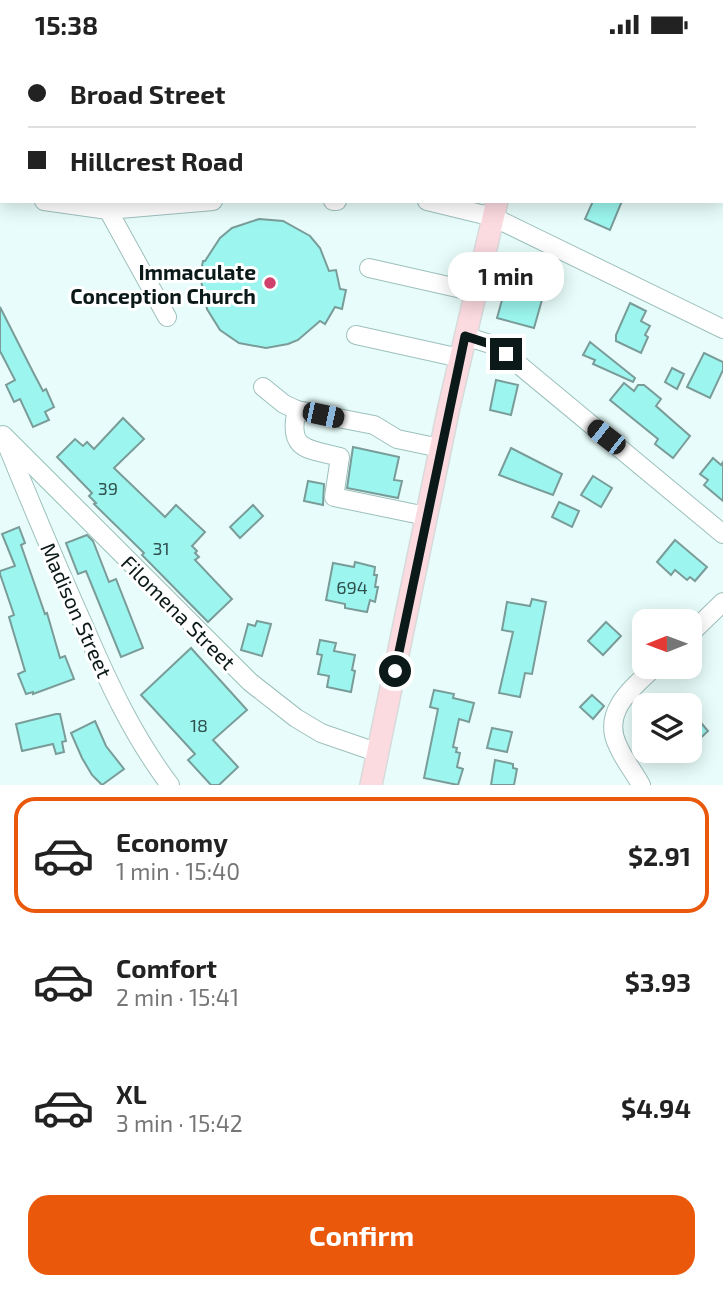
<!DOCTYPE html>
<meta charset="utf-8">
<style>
:root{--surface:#fff;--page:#f6f6f6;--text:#222;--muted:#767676;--line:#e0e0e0;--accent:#ea580c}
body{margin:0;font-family:"Exo 2",sans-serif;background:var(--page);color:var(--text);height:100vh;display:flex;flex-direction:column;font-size:26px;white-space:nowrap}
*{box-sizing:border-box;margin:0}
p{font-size:23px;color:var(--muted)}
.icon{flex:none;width:38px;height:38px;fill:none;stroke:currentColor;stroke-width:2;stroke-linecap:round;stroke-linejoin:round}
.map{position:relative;height:736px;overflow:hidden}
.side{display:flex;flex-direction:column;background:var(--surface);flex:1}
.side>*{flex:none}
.banner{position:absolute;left:0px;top:0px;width:724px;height:154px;box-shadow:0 4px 18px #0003;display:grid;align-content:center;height:154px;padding:0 28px;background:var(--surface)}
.needle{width:46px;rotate:269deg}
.buttons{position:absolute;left:632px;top:560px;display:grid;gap:14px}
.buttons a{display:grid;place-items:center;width:70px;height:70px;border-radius:14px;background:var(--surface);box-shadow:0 4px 18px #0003;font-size:35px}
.end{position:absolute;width:32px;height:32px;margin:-16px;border:9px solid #0b1918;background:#fff;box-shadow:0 0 0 4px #fff}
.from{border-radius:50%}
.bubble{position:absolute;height:49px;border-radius:21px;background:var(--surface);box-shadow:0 4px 18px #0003;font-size:23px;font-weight:700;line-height:49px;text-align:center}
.car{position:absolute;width:21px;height:42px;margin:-21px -10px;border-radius:9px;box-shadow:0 0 5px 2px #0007;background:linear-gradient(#222 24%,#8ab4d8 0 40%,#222 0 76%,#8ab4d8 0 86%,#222 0)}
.banner b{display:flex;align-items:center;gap:24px;height:66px;font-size:26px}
.banner b+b{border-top:2px solid var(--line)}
.banner i{width:18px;height:18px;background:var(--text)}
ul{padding:12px 0 0;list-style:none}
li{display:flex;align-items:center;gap:21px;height:116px;margin:0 14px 10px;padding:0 14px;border:4px solid transparent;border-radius:21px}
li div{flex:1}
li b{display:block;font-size:26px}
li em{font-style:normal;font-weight:700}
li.current{border-color:var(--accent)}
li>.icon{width:63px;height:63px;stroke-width:1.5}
.action{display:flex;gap:14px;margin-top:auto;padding:14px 28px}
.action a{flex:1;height:80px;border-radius:21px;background:var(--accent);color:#fff;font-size:28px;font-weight:700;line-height:80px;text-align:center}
.status{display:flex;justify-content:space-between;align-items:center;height:49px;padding:0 35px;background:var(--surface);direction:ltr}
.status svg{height:19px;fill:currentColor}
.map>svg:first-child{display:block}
</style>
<div class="status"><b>15:38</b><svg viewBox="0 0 49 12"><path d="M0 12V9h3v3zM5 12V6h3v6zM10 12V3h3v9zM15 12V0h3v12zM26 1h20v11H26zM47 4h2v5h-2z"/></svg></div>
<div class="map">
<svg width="723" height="736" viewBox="0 0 723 736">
<rect width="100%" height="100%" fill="#e8fdfb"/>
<g fill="#9cf6ef" stroke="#7a9c99" stroke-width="2">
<path d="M593 152H622L610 181 585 170Z"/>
<path d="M259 170 283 172 310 187 320 199 329 222 336 221 340 240 346 241 342 260 335 258 325 275 320 272 298 291 288 295 266 299 239 294 220 281 207 260 200 227 203 212H205L220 189 232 179Z"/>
<path d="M512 215 549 226 534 279 497 269Z"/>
<path d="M630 254 646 262 641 272 650 277 645 286 648 288 641 304 616 292V286Z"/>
<path d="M0 258 33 323 43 342 46 340 54 358 45 363 49 371 33 378 20 350 14 353 6 336 15 331 0 302Z"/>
<path d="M590 293 635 329 633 333 593 315 595 311 583 306Z"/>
<path d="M704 304 723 313V321L710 349 687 338Z"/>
<path d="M672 319 684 325 677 340 665 333Z"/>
<path d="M496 331 518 336 511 366 490 361Z"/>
<path d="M624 334 634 342 638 336H644L661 350 656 357 690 387 673 409 655 395 658 390 610 351Z"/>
<path d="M123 369 144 390 114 419 165 468 176 456 205 483 192 497 197 502 195 504 199 508 195 511 232 550 208 573 142 506 144 504 94 455 96 454 89 447 92 444 57 408 75 390 83 397 87 393 94 400Z"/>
<path d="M353 398 399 408 394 431 402 432 398 449 347 439Z"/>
<path d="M511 399 562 425 553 446 499 426Z"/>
<path d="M713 409 721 416 723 413V452L704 436 708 431 700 425Z"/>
<path d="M593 427 612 439 601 458 581 446Z"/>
<path d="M308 432 324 435 323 456 304 452Z"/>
<path d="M559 453 579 462 572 478 552 468Z"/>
<path d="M253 456 263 467 240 489 230 478Z"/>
<path d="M19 478 25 494 21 496 45 565 47 564 60 609 65 607 74 630 33 645V643L26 645 18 625 25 622 9 568 14 566 0 525V522L15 517 2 485Z"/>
<path d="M87 486 93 492 109 533 116 530 143 599 121 608 86 522 78 525 66 494Z"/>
<path d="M675 491 707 518 695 532 690 528 687 531 675 521 671 526 657 513Z"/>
<path d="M355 513 375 518 374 526H377L375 538H378L375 553 370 551 367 563 345 559V555L326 551 333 514 354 518Z"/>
<path d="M532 550 546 553 532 625 525 624 520 648 499 644 513 583 502 581 507 553 530 557Z"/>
<path d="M257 572 271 575 262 607 241 601 248 575 255 577Z"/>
<path d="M606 573 621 587 603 606 588 592Z"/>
<path d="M320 591 336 594 334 602 355 606 352 621 355 622 351 643 327 638 329 627 318 625 322 606 317 605Z"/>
<path d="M191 599 247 661 213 691 238 718 219 736H211L188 711 195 705 141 646Z"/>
<path d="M434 641 454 645 453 649 474 654 469 673 459 670 453 698 457 699 456 703 460 704 457 718 463 720 458 736 424 729 438 660 430 658Z"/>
<path d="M592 646 604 657 593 670 580 658Z"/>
<path d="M690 661 708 682 690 699Z"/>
<path d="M56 665H60L66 692 62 693 64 703 56 705 53 695 22 702 16 675Z"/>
<path d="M95 672 106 697 124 720 102 736 92 726 82 709 71 684Z"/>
<path d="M492 679 512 683 507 703 487 699Z"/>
<path d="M495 711 513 715V719L517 720 514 736H491Z"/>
</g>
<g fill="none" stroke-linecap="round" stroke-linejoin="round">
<g stroke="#9dc0bc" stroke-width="20">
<g id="minor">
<path d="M429 0 432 2"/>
<path d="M70 2 71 0"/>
<path d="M0 71 2 74"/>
<path d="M0 119 2 118"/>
<path d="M44 152 108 161 167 268"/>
<path d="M108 152V161L213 152"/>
<path d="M333 152H337"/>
<path d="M427 152 493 168 723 280"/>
<path d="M369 219 475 243"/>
<path d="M356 286 460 309"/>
<path d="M465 287 490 295 506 305 723 485"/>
<path d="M263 338 284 355 297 361 374 376 397 390 440 399"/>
<path d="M297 361C287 401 307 400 340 408L334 448 426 467"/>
<path d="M3 386 250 633 296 669 321 684 379 704"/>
<path d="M7 396C32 457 57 517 84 577 108 633 133 687 170 736"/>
<path d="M690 585 723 553"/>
<path d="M641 736C634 723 624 711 618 697 601 663 632 639 655 618"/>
</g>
</g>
<g stroke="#d8dada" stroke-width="24">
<g id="major">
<path d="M541 2 542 0"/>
<path d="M371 736 449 358 497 152"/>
</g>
</g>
<use href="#minor" stroke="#fff" stroke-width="18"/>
<use href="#major" stroke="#fbdae0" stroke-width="21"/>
</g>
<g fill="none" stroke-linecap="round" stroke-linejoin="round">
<path stroke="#0b1918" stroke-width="9" d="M395 622 465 287 490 295 506 305"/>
</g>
<circle fill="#cf416b" stroke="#fff" stroke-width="2.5" cx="270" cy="234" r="7"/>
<g text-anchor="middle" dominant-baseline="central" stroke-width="6" stroke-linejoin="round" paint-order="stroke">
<g font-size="18" fill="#2f504e">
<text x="108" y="439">39</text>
<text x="161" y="499">31</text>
<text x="352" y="538">694</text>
<text x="199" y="676">18</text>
</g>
<g font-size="21" font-weight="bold" fill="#0b1918" stroke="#fff" text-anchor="end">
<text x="256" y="222">Immaculate<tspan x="256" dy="24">Conception Church</tspan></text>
</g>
<g font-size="21" fill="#0b1918" stroke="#fff">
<text transform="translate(77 561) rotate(66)">Madison Street</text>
<text transform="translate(179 563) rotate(45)">Filomena Street</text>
</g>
</g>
</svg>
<div class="buttons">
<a><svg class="needle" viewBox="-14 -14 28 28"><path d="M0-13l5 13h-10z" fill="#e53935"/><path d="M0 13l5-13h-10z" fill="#767676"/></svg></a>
<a><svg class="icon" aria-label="layers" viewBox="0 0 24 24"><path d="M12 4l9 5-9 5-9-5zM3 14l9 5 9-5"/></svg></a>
</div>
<i class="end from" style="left:395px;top:622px"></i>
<i class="end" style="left:506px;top:305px"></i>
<div class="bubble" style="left:448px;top:203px;width:116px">1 min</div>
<i class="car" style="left:323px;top:366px;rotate:102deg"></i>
<i class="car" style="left:606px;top:388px;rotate:308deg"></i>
<div class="banner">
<b><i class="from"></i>Broad Street</b>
<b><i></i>Hillcrest Road</b>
</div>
</div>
<section class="side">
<ul>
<li class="current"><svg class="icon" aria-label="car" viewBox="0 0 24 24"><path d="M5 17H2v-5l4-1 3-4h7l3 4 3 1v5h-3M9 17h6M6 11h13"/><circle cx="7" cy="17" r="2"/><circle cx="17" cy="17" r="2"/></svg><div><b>Economy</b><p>1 min · 15:40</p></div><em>$2.91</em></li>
<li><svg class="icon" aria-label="car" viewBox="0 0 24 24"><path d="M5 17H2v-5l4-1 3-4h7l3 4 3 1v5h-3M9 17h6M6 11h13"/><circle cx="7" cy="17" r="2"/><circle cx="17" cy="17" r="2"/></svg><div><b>Comfort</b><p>2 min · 15:41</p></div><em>$3.93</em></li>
<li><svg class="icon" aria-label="car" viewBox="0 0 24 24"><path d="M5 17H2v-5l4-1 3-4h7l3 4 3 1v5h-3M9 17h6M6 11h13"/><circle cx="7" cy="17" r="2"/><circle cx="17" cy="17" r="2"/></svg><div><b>XL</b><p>3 min · 15:42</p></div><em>$4.94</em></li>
</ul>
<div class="action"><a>Confirm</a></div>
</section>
